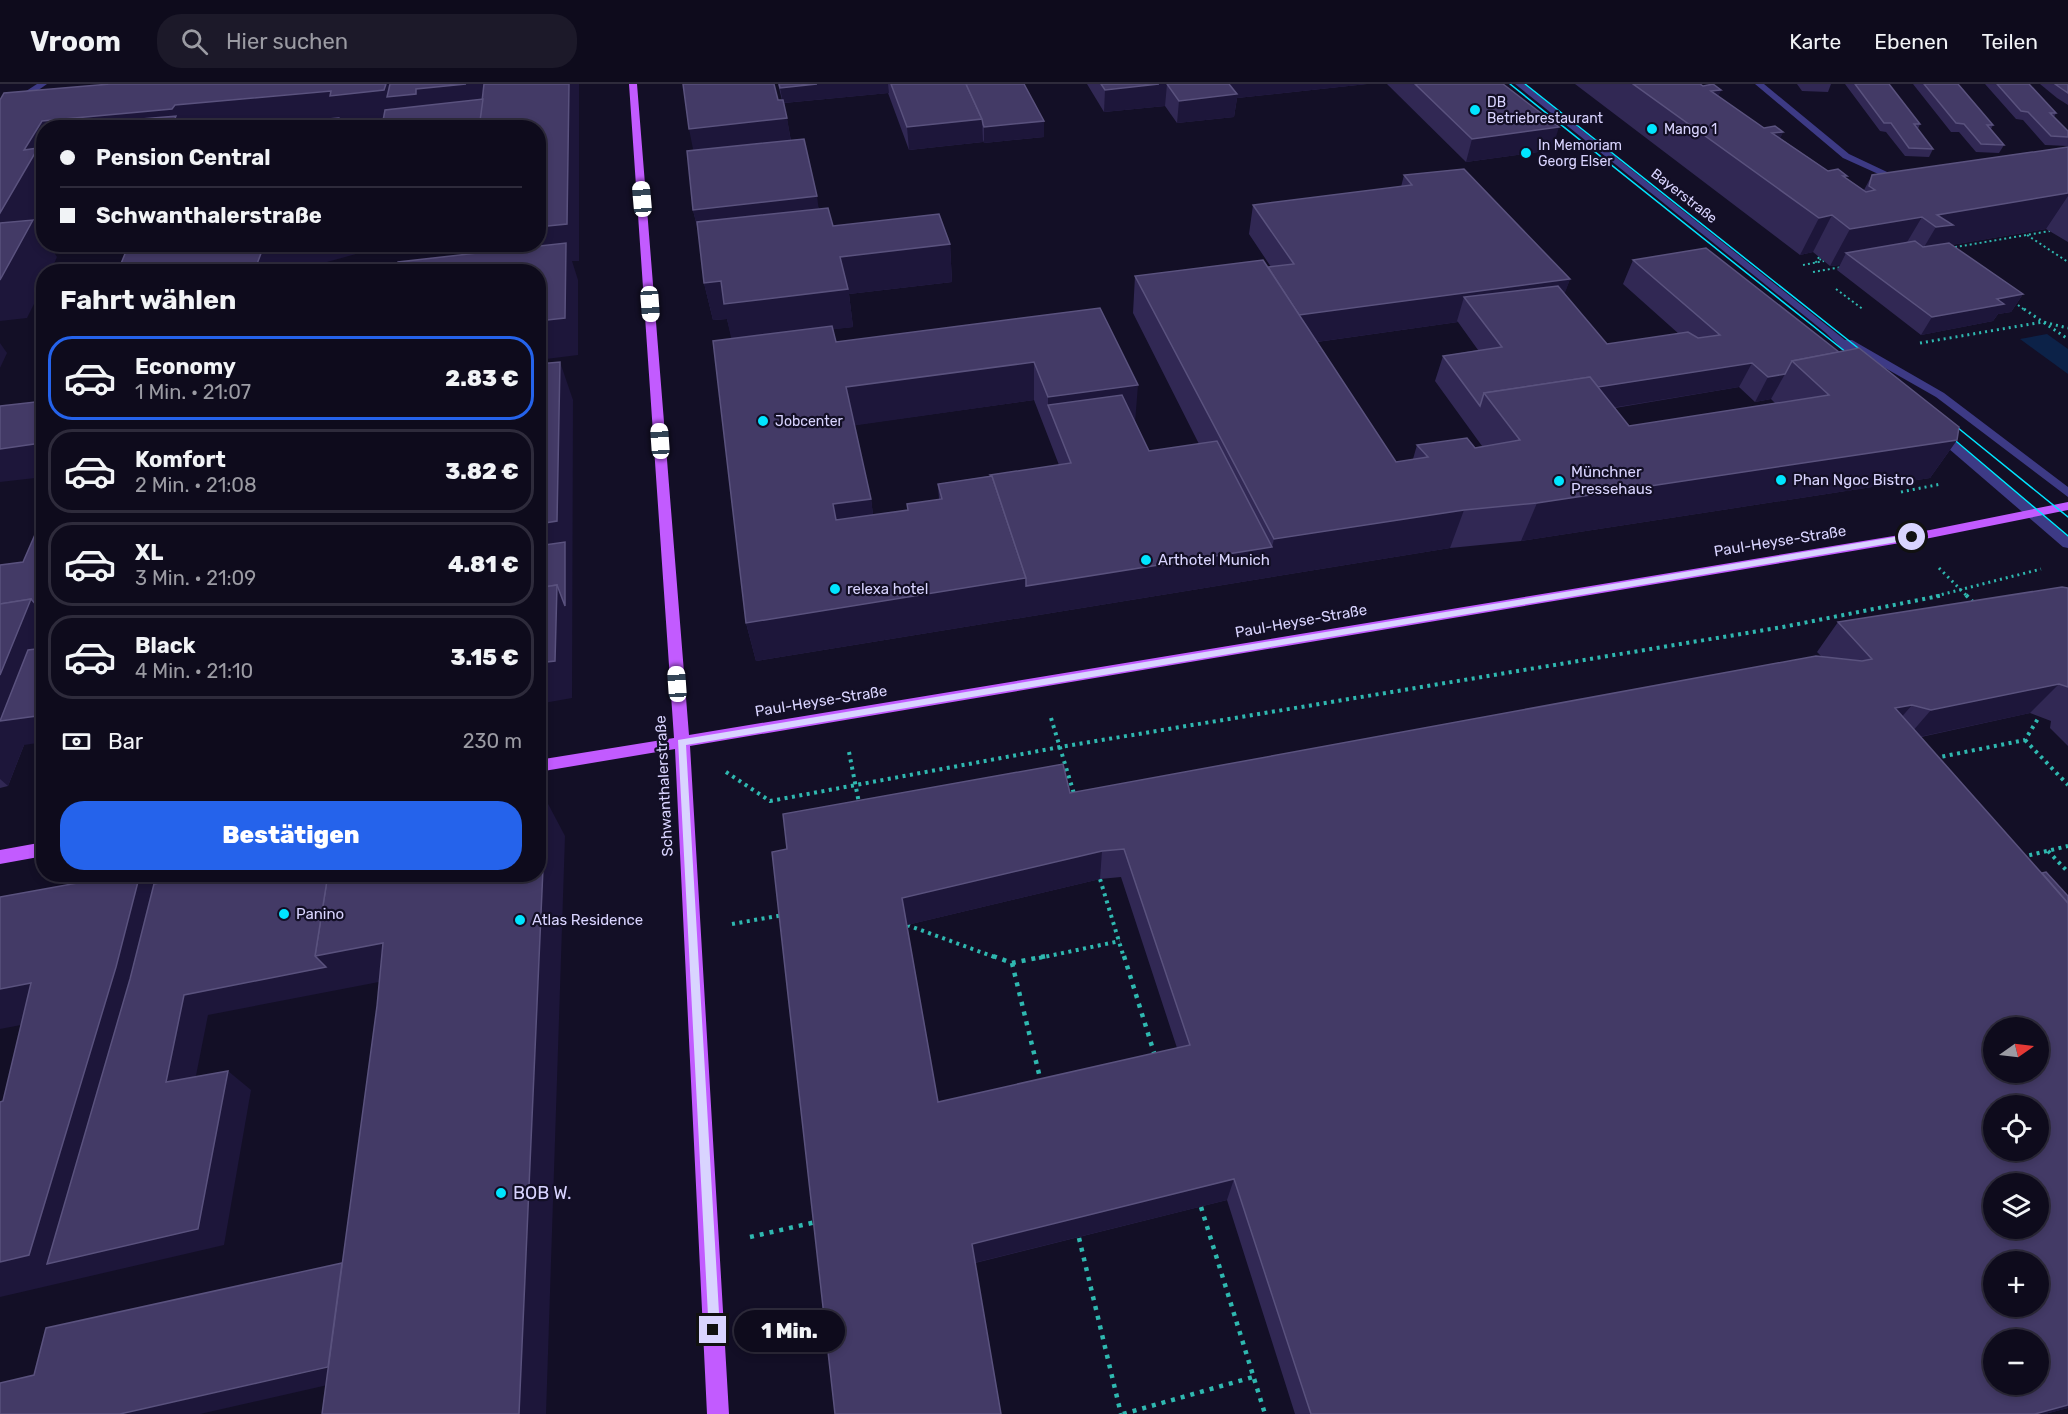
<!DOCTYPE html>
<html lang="de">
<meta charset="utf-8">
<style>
:root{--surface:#0e0b1c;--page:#1c1929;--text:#f1f3f6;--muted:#9b9ba3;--line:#2e2b3b;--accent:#2563eb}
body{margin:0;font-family:Rubik,sans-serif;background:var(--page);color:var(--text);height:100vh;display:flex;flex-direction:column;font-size:22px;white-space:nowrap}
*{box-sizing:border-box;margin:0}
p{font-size:20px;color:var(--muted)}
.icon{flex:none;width:33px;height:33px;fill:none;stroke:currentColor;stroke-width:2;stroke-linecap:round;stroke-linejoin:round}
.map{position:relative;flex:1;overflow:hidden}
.side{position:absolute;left:36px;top:180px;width:510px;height:618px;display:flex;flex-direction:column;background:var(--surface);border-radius:24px;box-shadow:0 3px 9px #0003,0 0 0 2px var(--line)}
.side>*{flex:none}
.top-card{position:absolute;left:36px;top:36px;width:510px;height:132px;border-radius:24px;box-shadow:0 3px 9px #0003,0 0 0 2px var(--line);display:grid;align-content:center;height:132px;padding:0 24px;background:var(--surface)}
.needle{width:39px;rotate:76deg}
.controls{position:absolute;left:1983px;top:933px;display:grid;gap:12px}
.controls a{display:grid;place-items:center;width:66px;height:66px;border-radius:50%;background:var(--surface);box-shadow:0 3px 9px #0003,0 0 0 2px var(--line);font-size:30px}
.end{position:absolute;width:27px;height:27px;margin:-14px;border:8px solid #d9d4ff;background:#111;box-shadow:0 0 0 3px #111}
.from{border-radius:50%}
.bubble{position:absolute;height:42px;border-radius:21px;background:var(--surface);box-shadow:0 3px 9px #0003,0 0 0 2px var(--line);font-size:20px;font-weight:800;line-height:42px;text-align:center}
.car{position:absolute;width:18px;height:36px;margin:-18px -9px;border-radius:8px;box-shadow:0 0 4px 2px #0007;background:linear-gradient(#fff 24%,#345 0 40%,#fff 0 76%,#345 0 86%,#fff 0)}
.top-card b{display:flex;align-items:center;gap:21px;height:57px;font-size:22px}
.top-card b+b{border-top:2px solid var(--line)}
.top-card i{width:15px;height:15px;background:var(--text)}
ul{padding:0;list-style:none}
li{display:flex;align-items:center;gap:18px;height:84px;margin:0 12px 9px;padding:0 12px;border:3px solid var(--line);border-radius:24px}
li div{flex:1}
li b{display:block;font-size:22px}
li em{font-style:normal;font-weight:800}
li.on{border-color:var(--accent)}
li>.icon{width:54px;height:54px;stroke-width:1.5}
h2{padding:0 24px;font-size:27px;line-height:72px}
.pay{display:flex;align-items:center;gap:15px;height:66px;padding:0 24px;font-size:22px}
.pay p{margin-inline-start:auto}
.cta{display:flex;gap:12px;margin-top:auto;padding:12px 24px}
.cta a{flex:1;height:69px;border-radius:24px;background:var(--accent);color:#fff;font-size:24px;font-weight:800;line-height:69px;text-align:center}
header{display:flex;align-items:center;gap:36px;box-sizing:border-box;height:84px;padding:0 30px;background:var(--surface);border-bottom:2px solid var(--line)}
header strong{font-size:28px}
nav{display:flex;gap:33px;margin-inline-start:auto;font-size:21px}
.search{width:420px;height:54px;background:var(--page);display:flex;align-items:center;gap:15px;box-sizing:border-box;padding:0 21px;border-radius:24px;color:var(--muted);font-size:22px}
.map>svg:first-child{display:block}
</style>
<header>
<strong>Vroom</strong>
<div class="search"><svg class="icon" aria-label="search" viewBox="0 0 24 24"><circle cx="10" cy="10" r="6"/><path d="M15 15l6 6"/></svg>Hier suchen</div>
<nav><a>Karte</a><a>Ebenen</a><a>Teilen</a></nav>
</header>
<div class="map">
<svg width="2068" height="1330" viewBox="0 0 2068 1330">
<rect width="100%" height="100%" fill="#130f26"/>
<path fill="#0c2248" d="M2047 250 2068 265V290L2020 255Z"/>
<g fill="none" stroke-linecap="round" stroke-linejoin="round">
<g stroke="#2fb8b0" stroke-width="2" stroke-dasharray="2 3" stroke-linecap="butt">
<path d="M2027 151 2068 178"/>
<path d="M1950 164 2050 147"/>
<path d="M1819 173 1816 178 1821 175"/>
<path d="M1803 181 1824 177"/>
<path d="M1813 188 1842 183"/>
<path d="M1836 205 1864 226"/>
<path d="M2014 218 2026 227"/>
</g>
<g stroke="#2fb8b0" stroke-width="3" stroke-dasharray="2 4" stroke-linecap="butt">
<path d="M2024 225 2068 255"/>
<path d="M1920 259 2043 238 2068 244"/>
<path d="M1901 408 1941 400"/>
<path d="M1939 484 1967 512"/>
<path d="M1936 512 2041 485"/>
</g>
<g stroke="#2fb8b0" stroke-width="4" stroke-dasharray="3 4.5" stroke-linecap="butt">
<path d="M1966 511 1974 519"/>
<path d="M1051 634 1075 713"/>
<path d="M2025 656 2068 701"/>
<path d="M849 668 859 719"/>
<path d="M1935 674 2025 656 2039 633"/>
<path d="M726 688 770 717 1060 663 1783 543 1944 511"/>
<path d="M2048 767 2068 788"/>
<path d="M2022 773 2068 762"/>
<path d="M1100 795 1124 874"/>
<path d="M732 840 783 831"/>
<path d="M907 841 997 874"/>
<path d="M1039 874 1120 857"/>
</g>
<g stroke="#2fb8b0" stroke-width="4.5" stroke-dasharray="4 6" stroke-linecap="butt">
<path d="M993 872 1012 879 1046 872"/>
<path d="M1124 872 1155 972"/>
<path d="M1012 879 1041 998"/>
<path d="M1201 1123 1265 1330"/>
<path d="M750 1153 816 1138"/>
<path d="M1079 1154 1121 1330"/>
<path d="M1123 1330 1253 1293"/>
</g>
<g fill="#3d3a85" fill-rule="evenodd">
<path d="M37 0H47L0 33V24Z"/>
<path d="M1515 0H1524L1845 256H1852L1944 309 2068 403V413L1936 313 1857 268 1869 280 1863 283 1859 282 1826 249Z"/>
<path d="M1755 0H1764L1849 70 1904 96 1896 98 1843 74Z"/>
<path d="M1938 345 1942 346 2068 453V464L2063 463 1934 352V346Z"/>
</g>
<g fill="#c25bff" fill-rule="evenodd">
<path d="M629 0H637L689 651 1930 446 2068 418V426L1930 454 690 662 729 1330H707L675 665 538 688V676L674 654Z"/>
<path d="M44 758V772L0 780V766Z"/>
</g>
<g stroke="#00e5ff" stroke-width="1.5">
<path d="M1510 0 1857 277"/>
<path d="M1525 0 1872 275"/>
<path d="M1947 335 2068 433"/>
<path d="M1944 347 2068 452"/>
</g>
</g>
<g fill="#312854" fill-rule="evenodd">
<path d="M778 0H1024L1044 53 984 59 983 56V58L909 66 888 9 784 19 791 57 819 125 833 142 950 160 952 198 849 210 853 243 833 245 836 258 1100 224 1135 338 1149 367 1199 360 1133 229 1135 192 1271 183 1249 150 1253 121 1401 103 1404 91 1570 195 1564 210 1607 260 1679 250 1623 200 1633 176 1839 268 1957 356 1930 394 1521 457 1450 464 756 577 746 539 732 255 727 235 713 236 704 199 699 150 693 126V67L778 16H782ZM1458 238 1478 266 1443 272 1435 297 1482 362 1475 364 1417 361 1413 375 1396 378 1317 258ZM1739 303 1755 318 1771 315 1775 319 1629 342 1615 324ZM1034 316 1059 381 938 400 939 415 908 426 873 431 871 415 854 341Z"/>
<path d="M1087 0H1367L1237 14 1234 33 1177 39 1165 22 1104 28Z"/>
<path d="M1387 0H1503L1552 66 1466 78Z"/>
<path d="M1575 0H1700L1703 2 1721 6 1718 12 1764 44 1783 48 1780 54 1828 87 1846 94 1864 106 1872 91 2068 63V158L2046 145 1951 161 2023 210 2011 228 1998 230 1993 237 1921 251 1837 186 1840 181 1830 182 1813 168 1800 171Z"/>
<path d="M1797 0H1831L1828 8 1802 7Z"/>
<path d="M1845 0H1889L1920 40 1918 45 1933 65 1929 73 1905 72 1886 48 1880 47Z"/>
<path d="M1913 0H1958L1993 41 1991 45 2004 61 1999 69 1976 68 1959 48H1951Z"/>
<path d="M1985 0H2029L2056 29 2054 33 2068 47V62L2045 61 2023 36 2016 35Z"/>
<path d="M2040 0H2068V21L2057 14Z"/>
<path d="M23 478 24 661 8 702 0 704V481Z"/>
<path d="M2068 504V662L2050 644 2051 637 2030 629 1921 653 2068 1324 2045 1330H1295L1227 1116 975 1179 787 765 1070 709 1821 572 1817 568 1838 538ZM1121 793 1177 964 938 1018 907 841 1100 795Z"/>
</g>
<g fill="#1d163a">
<path d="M386 0H402L416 5 466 0H503L501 25 376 44H44V131L37 143 44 152V160H49L57 173 50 188H44V200L27 234 0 237V129L24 66 42 37 175 21Z"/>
<path d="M569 0H579V177H572L578 196V271L538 276V237L481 188 471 160H538V143Z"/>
<path d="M817 0H888L889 9 783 19 780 4Z"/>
<path d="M1159 0H1167L1165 22 1104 28 1105 6Z"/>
<path d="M1223 0H1367L1237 14 1234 33 1177 39 1179 17Z"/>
<path d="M1721 6 1706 41 1711 7Z"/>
<path d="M787 34 793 70 696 80 689 45Z"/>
<path d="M982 35 983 58 909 66 907 43Z"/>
<path d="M1044 37V53L984 59V43Z"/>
<path d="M1559 43 1552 66 1466 78 1472 55Z"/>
<path d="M1783 48 1766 84 1772 49Z"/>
<path d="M2068 109V112L2046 145 1939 163 1914 180 1936 143 1937 131Z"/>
<path d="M817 112 821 142 700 155 693 126Z"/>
<path d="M1832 131 1813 168 1800 171 1819 134Z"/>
<path d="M1922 133 1900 170 1846 169 1840 181 1830 182 1850 145Z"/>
<path d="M288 160H392L327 178 314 188H254L263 164Z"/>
<path d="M950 160 952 198 849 210 853 243 732 258 727 235 713 236 704 199 840 173Z"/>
<path d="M1570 195 1559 225 1464 213 1457 237 1458 238 1288 262 1294 231Z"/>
<path d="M2023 210 2011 228 1998 230 1993 237 1921 251 1932 233 1997 215Z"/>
<path d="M0 259 7 269 0 284Z"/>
<path d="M560 278 573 316 572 614 538 620V579L557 501 565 477 538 481V440Z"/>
<path d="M1034 278V316L851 342 846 303Z"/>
<path d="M1752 279 1739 303 1508 341 1493 320Z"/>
<path d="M1785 290 1771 315 1755 318 1768 293Z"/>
<path d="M1138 301 1135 339 1048 321V313Z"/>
<path d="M44 353V393L0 398V365Z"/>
<path d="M1957 356 1930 394 1521 457 1537 419Z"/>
<path d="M871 415 876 453 839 459 833 420Z"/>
<path d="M1464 426 1450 464 756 577 746 539 1026 494 1272 463 1274 455Z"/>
<path d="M31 515 44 522V658L24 661 8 702 0 695V591Z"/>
<path d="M2059 600 2030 629 1905 656 1931 626Z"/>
<path d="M1912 621 1887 650 1895 624Z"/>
<path d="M546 716 565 752 546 1330H519Z"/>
<path d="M1102 767 1100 795 907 841 902 814Z"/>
<path d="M140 790H144L176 822 84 1171 228 987 251 1006 224 1161 0 1213V1178Z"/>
<path d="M383 859 410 892 208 931 191 1017 166 998 184 911 315 872Z"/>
<path d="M31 899 73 931 0 945V905Z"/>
<path d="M1234 1095 1227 1116 974 1179 972 1160Z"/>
<path d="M345 1280 367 1292 200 1330H120Z"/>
<path d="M2068 1321V1324L2045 1330H2035Z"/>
</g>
<g fill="#433a66" stroke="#5a527e" stroke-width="1.5" fill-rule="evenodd">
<path d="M110 0H386L384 6 330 12 331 7 175 21 172 25 42 37 24 66 38 64 0 129V16L4 9Z"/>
<path d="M390 0H466L416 5V10L387 13Z"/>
<path d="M484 0H569L567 140 538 143V44H479Z"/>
<path d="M683 0H774L778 16H783L787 34 689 45Z"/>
<path d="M779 0H817L780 4Z"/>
<path d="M891 0H966L982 35 907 43Z"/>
<path d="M966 0H1024L1044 37 984 43 983 40 982 35Z"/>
<path d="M1101 0H1159L1105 6Z"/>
<path d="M1167 0H1229L1237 10 1179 17Z"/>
<path d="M1415 0H1503L1559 43 1472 55Z"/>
<path d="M1633 0H1700L1703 2 1713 0 1721 6 1711 7 1764 44 1775 42 1783 48 1772 49 1828 87 1838 85 1847 92H1843L1866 108 1875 106 1869 102 1872 91 2068 63V109L1937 131 1953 141 1936 143 1922 133 1850 145 1832 131 1819 134Z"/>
<path d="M1855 0H1889L1920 40H1914L1933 65 1909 64 1891 39H1884Z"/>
<path d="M1924 0H1958L1993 41H1987L2004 61 1981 60 1964 40 1956 39Z"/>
<path d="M1997 0H2029L2056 29H2050L2068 47V53L2051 52 2028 28 2021 27Z"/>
<path d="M2055 0H2068V9L2062 5Z"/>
<path d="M483 15 479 44H386V42H382L385 26Z"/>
<path d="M176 32 171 44H125L141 35Z"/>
<path d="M339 34 341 38 340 44H303L305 37Z"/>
<path d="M250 38V44H197Z"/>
<path d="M804 55 817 112 693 126 687 67Z"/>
<path d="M1464 85 1570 195 1299 231 1268 183 1294 180 1253 121 1412 101 1404 91Z"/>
<path d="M828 124 833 142 939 130 950 160 840 173 848 205 724 220 721 197 704 199 697 138Z"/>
<path d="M33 136 0 196V139Z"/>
<path d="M1915 157 1923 163 1949 159 2023 210 1997 215 2004 220 1932 233 1846 169Z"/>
<path d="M566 159 565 234 538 237V188H397L398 178Z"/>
<path d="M129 160H288L263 164 254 188H128L120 182Z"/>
<path d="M1706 164 1839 268 1792 277 1785 290 1768 293 1752 279 1598 303 1590 293 1484 309 1480 322 1443 272 1502 263 1464 213 1558 202 1607 260 1688 248 1698 254 1720 251 1633 176Z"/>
<path d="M1263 176 1396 378 1428 373 1417 361 1467 354 1475 364 1520 356 1484 309 1590 293 1629 342 1829 311 1792 277 1859 264 1959 343 1957 356 1537 419 1464 426 1274 455 1135 192Z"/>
<path d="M1100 224 1138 301 1048 313 1034 278 846 303 871 415 833 420 836 436 908 426 907 420 942 415 938 400 992 392 1026 494 746 539 713 257 832 242 836 258Z"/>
<path d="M560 278 557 437 538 440V280Z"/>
<path d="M1122 311 1149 367 1217 357 1272 463 1026 502V494L992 392H991L990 391 1071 379 1048 321Z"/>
<path d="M44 317V353L41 359 0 365V322Z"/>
<path d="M44 430V522L38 523 31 515 0 520V481L23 478Z"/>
<path d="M565 458V522L557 501 538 504V462Z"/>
<path d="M557 501 555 577 538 579V504Z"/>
<path d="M2062 503 2068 504V603L2059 600 1931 626 1912 621 1895 624 2068 819V1321L2035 1330H1311L1234 1095 972 1160 1001 1330H835L772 768 787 765 783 730 1063 680 1070 709 1816 572 1862 577 1872 575 1838 538ZM1124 765 1190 961 938 1018 902 814 1102 767ZM1994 944H2038V988H1994ZM1994 1022H2038V1066H1994ZM1994 1100H2038V1144H1994ZM1994 1178H2038V1222H1994ZM1994 1256H2038V1300H1994Z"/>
<path d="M31 515 0 591V520Z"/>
<path d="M44 564V631L0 637 28 566Z"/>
<path d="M546 716 519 1330H322L377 922 383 859 315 872 328 790H538V718Z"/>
<path d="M2046 788 2068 812V819L2042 789Z"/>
<path d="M127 790H140L116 883 29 1171 0 1178V1018L3 1017 31 899 0 905V813Z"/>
<path d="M208 790H328L315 872 326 883 184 911 166 998 228 987 198 1145 47 1180 130 895 154 800Z"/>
<path d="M342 1179 328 1283 120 1330H0V1299L34 1291 46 1244Z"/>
</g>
<path fill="#d9d4ff" d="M1912 450 1916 453 1915 455 686 661 720 1246 718 1251 713 1252 709 1251 678 656Z"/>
<g fill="#00e5ff" stroke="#130f26" stroke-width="2">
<circle cx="1475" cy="26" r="6"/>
<circle cx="1652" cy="45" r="6"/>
<circle cx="1526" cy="69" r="6"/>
<circle cx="763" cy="337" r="6"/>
<circle cx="1781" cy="396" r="6"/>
<circle cx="1559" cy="397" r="6"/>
<circle cx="1146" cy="476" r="6"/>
<circle cx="835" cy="505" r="6"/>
<circle cx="284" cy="830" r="6"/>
<circle cx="520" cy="836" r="6"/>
<circle cx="501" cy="1109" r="6"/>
</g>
<g text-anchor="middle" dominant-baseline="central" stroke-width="4.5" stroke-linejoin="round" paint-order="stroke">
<g font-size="14" fill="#d9d4ff" stroke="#130f26" text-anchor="start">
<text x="1487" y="18">DB<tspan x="1487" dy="16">Betriebrestaurant</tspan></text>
<text x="1664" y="45">Mango 1</text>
<text x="1538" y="61">In Memoriam<tspan x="1538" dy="16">Georg Elser</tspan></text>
<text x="775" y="337">Jobcenter</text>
</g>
<g font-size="14" fill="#d9d4ff" stroke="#130f26">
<text transform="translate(1684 112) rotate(38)">Bayerstraße</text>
</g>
<g font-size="15" fill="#d9d4ff" stroke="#130f26" text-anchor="start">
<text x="1571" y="388">Münchner<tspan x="1571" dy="17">Pressehaus</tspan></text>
<text x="1793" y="396">Phan Ngoc Bistro</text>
<text x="1158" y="476">Arthotel Munich</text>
<text x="847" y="505">relexa hotel</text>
<text x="296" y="830">Panino</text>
<text x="532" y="836">Atlas Residence</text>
</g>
<g font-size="15" fill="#d9d4ff" stroke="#130f26">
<text transform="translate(1780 457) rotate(-9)">Paul-Heyse-Straße</text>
<text transform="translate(1301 537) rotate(-10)">Paul-Heyse-Straße</text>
<text transform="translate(821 617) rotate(-9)">Paul-Heyse-Straße</text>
<text transform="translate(664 702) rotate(-93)">Schwanthalerstraße</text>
</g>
<g font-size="18" fill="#d9d4ff" stroke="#130f26" text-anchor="start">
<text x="513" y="1109">BOB W.</text>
</g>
</g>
</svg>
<div class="controls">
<a><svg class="needle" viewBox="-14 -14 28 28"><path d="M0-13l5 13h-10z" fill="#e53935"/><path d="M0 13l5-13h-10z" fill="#9b9ba3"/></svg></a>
<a><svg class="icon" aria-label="locate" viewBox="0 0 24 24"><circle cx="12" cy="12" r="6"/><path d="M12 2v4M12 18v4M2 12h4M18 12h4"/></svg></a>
<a><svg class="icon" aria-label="layers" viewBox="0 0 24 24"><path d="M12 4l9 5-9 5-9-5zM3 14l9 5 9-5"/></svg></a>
<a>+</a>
<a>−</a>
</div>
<i class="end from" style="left:1912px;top:453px"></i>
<i class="end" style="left:713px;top:1246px"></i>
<div class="bubble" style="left:734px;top:1226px;width:111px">1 Min.</div>
<i class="car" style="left:642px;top:115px;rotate:355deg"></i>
<i class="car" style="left:650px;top:220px;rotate:176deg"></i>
<i class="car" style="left:660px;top:357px;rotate:356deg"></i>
<i class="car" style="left:677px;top:600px;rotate:356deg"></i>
<div class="top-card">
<b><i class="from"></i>Pension Central</b>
<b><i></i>Schwanthalerstraße</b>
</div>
<section class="side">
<h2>Fahrt wählen</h2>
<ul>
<li class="on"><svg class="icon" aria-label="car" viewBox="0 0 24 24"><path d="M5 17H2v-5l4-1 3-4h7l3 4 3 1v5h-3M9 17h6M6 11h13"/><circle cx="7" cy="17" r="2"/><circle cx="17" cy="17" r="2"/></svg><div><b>Economy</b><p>1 Min. · 21:07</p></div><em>2.83 €</em></li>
<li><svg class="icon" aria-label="car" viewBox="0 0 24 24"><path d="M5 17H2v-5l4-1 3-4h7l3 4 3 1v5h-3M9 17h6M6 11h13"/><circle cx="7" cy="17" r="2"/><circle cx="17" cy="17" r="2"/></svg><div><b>Komfort</b><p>2 Min. · 21:08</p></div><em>3.82 €</em></li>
<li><svg class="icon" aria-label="car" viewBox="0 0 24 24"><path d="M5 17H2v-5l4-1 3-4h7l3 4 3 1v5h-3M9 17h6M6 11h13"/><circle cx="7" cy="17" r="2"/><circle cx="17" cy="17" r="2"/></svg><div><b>XL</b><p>3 Min. · 21:09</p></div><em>4.81 €</em></li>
<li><svg class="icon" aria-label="car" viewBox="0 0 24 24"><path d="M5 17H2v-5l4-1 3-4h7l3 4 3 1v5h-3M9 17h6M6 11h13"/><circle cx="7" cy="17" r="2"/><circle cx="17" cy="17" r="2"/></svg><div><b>Black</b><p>4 Min. · 21:10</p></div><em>3.15 €</em></li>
</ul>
<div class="pay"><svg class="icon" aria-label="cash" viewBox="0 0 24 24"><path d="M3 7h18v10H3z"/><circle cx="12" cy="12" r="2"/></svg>Bar<p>230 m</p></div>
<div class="cta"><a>Bestätigen</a></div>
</section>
</div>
